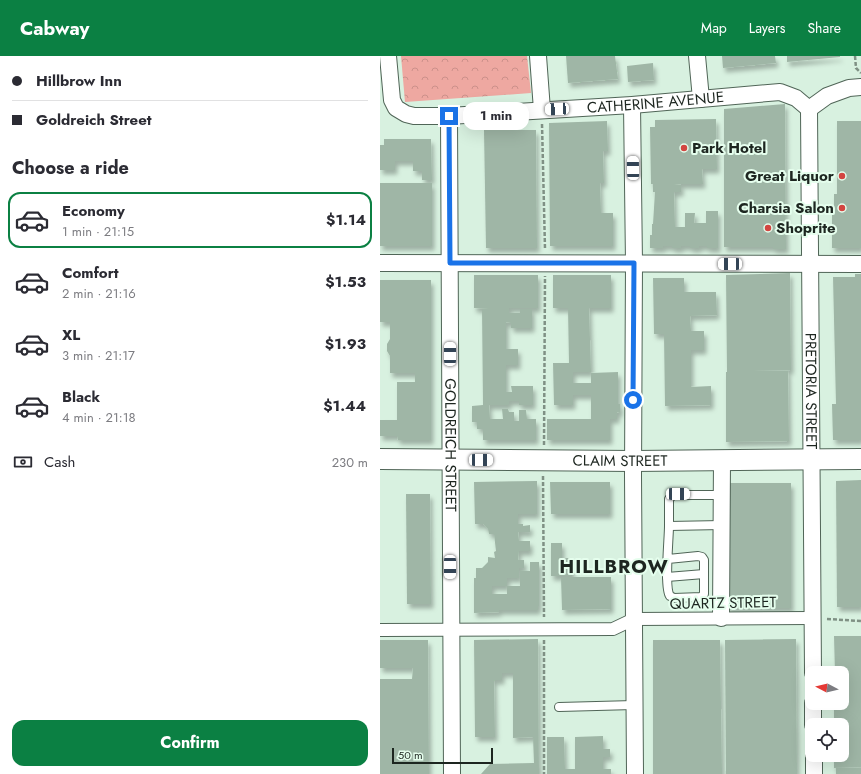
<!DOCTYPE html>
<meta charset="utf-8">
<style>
:root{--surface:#fff;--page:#f2f2f3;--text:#2b2b33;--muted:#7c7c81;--line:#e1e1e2;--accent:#0b8043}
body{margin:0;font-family:Jost,sans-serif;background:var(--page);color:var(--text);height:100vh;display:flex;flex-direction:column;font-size:15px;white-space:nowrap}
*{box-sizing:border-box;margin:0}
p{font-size:13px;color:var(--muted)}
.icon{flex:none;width:22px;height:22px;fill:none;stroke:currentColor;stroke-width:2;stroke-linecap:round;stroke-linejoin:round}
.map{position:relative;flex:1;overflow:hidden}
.panel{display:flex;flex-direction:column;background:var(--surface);width:380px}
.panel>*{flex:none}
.hud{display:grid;align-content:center;height:88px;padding:0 12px;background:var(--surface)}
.needle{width:26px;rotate:277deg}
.tools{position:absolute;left:425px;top:610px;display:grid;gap:8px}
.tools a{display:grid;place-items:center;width:44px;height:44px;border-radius:8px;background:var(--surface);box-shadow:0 4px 16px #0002;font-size:20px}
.scale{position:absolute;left:12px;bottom:10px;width:101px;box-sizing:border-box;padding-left:4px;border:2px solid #1d2620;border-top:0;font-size:11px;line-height:14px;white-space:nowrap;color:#1d2620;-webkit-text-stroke:3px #e5feed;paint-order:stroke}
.end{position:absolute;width:18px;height:18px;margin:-9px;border:5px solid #1a73e8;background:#fff;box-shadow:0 0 0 2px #fff}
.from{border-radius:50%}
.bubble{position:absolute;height:28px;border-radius:12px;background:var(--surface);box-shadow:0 4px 16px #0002;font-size:13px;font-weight:700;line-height:28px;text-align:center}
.car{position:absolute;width:12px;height:24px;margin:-12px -6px;border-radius:5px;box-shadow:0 0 3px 1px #0007;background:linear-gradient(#fff 24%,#345 0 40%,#fff 0 76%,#345 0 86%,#fff 0)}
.hud b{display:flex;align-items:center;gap:14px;height:38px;font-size:15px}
.hud b+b{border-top:1px solid var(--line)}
.hud i{width:10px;height:10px;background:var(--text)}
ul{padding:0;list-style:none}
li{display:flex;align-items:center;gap:12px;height:56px;margin:0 8px 6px;padding:0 4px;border:2px solid transparent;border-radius:12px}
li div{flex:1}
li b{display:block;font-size:15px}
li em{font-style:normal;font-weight:700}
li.selected{border-color:var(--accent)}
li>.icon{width:36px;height:36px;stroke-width:1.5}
h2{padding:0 12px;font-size:18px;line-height:48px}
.pay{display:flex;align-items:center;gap:10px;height:44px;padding:0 12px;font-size:15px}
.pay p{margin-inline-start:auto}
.primary-button{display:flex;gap:8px;margin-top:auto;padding:8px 12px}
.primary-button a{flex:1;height:46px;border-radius:12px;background:var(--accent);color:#fff;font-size:16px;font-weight:700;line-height:46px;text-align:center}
header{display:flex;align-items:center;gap:24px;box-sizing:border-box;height:56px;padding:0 20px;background:var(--accent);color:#fff}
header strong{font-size:19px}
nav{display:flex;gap:22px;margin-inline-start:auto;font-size:14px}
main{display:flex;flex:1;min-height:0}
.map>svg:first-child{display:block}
</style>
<header>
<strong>Cabway</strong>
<nav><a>Map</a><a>Layers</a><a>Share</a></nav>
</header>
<main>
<section class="panel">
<div class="hud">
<b><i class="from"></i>Hillbrow Inn</b>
<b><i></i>Goldreich Street</b>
</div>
<h2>Choose a ride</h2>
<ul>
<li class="selected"><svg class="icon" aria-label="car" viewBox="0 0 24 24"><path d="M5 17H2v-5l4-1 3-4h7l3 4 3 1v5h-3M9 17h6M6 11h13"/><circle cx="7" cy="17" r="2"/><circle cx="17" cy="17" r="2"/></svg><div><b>Economy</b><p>1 min · 21:15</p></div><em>$1.14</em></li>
<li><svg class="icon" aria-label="car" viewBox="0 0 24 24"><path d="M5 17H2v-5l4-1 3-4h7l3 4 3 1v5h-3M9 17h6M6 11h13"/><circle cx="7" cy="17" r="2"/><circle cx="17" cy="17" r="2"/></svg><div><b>Comfort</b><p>2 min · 21:16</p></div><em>$1.53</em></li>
<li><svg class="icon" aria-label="car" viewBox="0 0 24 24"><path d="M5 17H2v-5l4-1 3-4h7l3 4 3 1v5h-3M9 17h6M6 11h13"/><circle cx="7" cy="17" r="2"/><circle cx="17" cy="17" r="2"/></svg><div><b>XL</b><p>3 min · 21:17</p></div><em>$1.93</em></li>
<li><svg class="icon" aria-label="car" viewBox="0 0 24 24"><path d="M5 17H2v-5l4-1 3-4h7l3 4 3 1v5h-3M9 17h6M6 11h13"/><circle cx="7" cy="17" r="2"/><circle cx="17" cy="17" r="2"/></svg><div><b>Black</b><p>4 min · 21:18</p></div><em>$1.44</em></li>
</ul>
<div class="pay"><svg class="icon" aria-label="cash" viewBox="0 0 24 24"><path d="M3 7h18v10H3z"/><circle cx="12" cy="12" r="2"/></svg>Cash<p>230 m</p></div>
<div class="primary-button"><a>Confirm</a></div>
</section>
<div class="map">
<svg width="481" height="718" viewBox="0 0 481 718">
<defs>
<pattern id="forest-crowns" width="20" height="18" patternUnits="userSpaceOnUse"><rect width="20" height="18" fill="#eea8a1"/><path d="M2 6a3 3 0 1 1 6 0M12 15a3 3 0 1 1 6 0" fill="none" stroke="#cc908a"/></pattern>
<filter id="shadow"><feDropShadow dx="2.5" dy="4.5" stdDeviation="2" flood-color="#0004"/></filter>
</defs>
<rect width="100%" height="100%" fill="#d8f1e0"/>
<path fill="url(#forest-crowns)" d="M21 0H147L151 37 25 46Z"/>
<g fill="#9fb6a6" filter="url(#shadow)">
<path d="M186 0H235L238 23 188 27Z"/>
<path d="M342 0H395L396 7 343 12Z"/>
<path d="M407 0H460V1L407 6Z"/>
<path d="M273 7 274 24 248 26 247 10Z"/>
<path d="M405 48 406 193H393V191H344V53Z"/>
<path d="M336 63 337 113H322L323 128H294L301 129V136H294L295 171H305V157H315L314 167H326V155H338V192H327V190H319V192H310V190H301V192H292V190H283V192H270V179H272V168H273L275 136H273V128H271L270 71H275V64Z"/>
<path d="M227 65 228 95H223L224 127H220L221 157H233V190H170L169 67Z"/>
<path d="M457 65H481V192H452V158H454V138H457Z"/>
<path d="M104 74H156L157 192H106Z"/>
<path d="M4 83H51L52 124H42V115H33V105H15V114H0V89H4Z"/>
<rect x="0" y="127" width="52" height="63"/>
<path d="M410 217 411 314 373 315H408L409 385 346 386V316H347L346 219Z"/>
<path d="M475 218H481V384H453L452 348H456L453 221H475Z"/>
<path d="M94 219H158V252H129V257H140V253H152V272H131V267L126 266V293H138V309H126V336H132L131 330H153V349H139V345H129V349H109L110 363H123L122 353H128L129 356H134V365H139V354H146L147 363H156V384H103V373H97V366H92V350L103 349 102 253H109L94 252Z"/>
<path d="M173 219H231V252H209L211 316H193V327H211V317L238 316V348H240V357L237 356V363H230V384H167V363H211V339H193V349H174L173 307H189L188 252H173Z"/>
<path d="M273 222H304V236H336L337 259 310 260 311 275H324V294H311V331L331 330V349L285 350 284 278H274Z"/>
<path d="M0 224H51V384H18L17 380H0V364H17V326H35V317H10V300L7 295V288L10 283V266H0Z"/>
<path d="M481 424V551H457L456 425Z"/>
<path d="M157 425V458H138V468H143V470L150 469V476H138L139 485H150V495H139L138 504H144V512H139V522H127V530H112V538H127V530H140V514L150 515V506H159V550H158V554H119V556L94 557V522H96V512H102L108 506V501L115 502 114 496 116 495 114 478H109L108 473 103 468H95L94 426Z"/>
<path d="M170 426H230V458H171Z"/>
<path d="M346 427H411V552H347Z"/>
<path d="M26 438H50L51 548H27Z"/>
<path d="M171 487H182V502H192V520H171Z"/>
<path d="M181 521H231V553L182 554Z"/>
<path d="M454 580H481V711L454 712V699H462V669H454V649H455V647H462V617H455Z"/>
<path d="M158 583 159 718H101L110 708 154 707 153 681 133 682V617H122V624H114L115 681H95L94 584Z"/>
<path d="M416 583 417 718H346L345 584Z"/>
<path d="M0 584H48L49 718H0V623H32L33 612H0Z"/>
<path d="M273 584H340L342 718H273Z"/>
<path d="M223 680V693H230V701H223V713H231V718H167V681H184L185 713H195V681Z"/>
<rect x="456" y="712" width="25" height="6"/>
</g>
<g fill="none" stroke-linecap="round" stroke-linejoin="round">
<g stroke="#506557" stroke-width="10">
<g id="service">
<path d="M342 469 289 470V443L293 439H342"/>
<path d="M288 503 318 500 322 501 324 504V538L321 541 294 542 290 540C284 532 289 483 289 470"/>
<path d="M287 521 324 518"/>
<path d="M179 651 254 649"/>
</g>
</g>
<g stroke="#506557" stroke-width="14">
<path id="pedestrian" d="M0 574 233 573 254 563 432 562"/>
</g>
<g stroke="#506557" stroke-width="18">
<g id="minor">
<path id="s1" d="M8 0 12 44 16 52 26 58 34 60H69L252 49 400 36 416 42 429 53"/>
<path d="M158 0 162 54"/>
<path d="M317 0 321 43"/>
<path d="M252 49 254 207 253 419 255 718"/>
<path id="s2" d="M429 53 433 617"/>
<path d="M429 53 447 40 469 32 481 31"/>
<path id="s3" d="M69 60 72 718"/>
<path d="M0 207 481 208"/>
<path d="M341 562 342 404"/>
<path d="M433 647V669"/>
<path d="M434 699V718"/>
</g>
</g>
<g stroke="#506557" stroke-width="22">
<g id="tertiary">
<path id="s4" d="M0 403 253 405 481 403"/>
</g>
</g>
<g stroke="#7f9084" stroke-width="2.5" stroke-dasharray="4 2" stroke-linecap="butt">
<path d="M475 0 476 12 481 17"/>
<path d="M162 68 165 193"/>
<path d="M164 389 165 220"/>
<path d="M163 420 164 561"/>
<path d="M447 563 481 565"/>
<path d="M164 584V718"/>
</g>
<use href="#service" stroke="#fff" stroke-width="8"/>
<use href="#pedestrian" stroke="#fff" stroke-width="12"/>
<use href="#minor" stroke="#fff" stroke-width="16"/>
<use href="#tertiary" stroke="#fff" stroke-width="20"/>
</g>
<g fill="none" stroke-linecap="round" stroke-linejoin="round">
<path stroke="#1a73e8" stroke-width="5" d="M69 60 70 207H254L253 344"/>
</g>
<g fill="#d34541" stroke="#e5feed" stroke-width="1.5">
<circle cx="304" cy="92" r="4"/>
<circle cx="462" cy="120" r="4"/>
<circle cx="462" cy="152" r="4"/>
<circle cx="388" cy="172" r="4"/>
</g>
<g text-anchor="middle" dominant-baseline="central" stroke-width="4" stroke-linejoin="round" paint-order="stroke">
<g font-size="15" fill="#1d2620" stroke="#e5feed">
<text stroke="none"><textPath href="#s1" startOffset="315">CATHERINE AVENUE</textPath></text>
<text stroke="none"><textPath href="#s2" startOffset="282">PRETORIA STREET</textPath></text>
<text stroke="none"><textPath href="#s3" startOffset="329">GOLDREICH STREET</textPath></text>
<text stroke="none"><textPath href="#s4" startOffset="240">CLAIM STREET</textPath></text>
<text transform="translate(343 547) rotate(-1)">QUARTZ STREET</text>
</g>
<g font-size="15" font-weight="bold" fill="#1d2620" stroke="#e5feed" text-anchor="start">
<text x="312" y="92">Park Hotel</text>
<text x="454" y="120" text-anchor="end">Great Liquor</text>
<text x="454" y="152" text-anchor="end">Charsia Salon</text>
<text x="396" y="172">Shoprite</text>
</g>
<g font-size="19" font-weight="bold" letter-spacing="1" fill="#1d2620" stroke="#e5feed">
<text x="234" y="510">HILLBROW</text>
</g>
</g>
</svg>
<div class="tools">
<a><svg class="needle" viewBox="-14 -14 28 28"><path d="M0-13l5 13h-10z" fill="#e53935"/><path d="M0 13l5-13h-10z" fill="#7c7c81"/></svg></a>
<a><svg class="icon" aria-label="locate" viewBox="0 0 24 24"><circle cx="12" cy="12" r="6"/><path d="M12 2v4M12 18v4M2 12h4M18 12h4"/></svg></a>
</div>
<div class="scale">50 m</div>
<i class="end from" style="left:253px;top:344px"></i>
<i class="end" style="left:69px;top:60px"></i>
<div class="bubble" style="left:83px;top:46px;width:66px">1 min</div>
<i class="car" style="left:177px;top:53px;rotate:267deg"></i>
<i class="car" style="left:253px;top:112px;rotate:359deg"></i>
<i class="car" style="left:350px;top:208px;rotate:270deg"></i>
<i class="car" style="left:70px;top:298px;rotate:0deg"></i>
<i class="car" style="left:101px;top:404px;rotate:90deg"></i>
<i class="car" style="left:298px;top:438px;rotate:90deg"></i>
<i class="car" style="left:70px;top:511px;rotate:180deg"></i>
</div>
</main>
